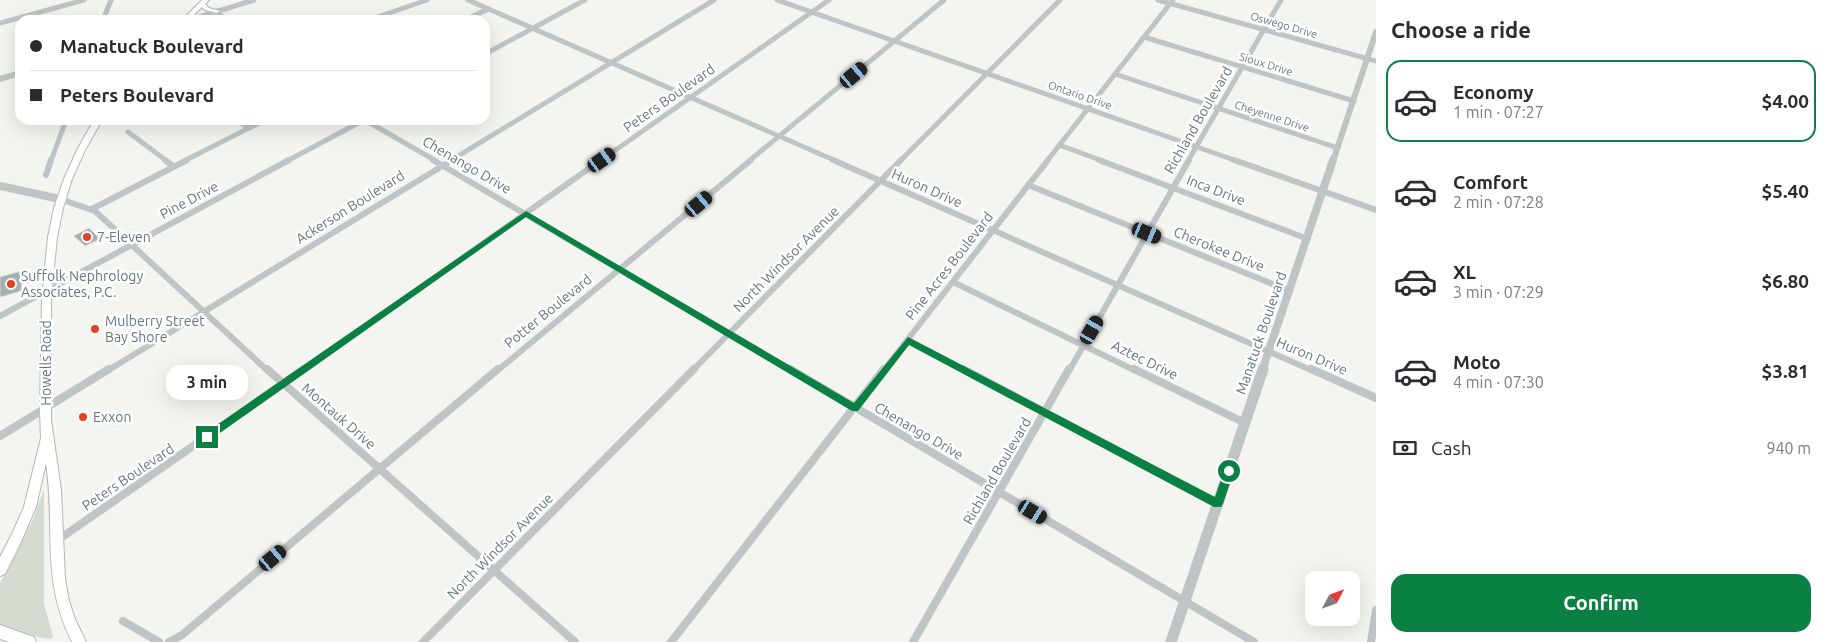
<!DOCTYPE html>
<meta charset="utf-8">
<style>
:root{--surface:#fff;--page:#f7f7f7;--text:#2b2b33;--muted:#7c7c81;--line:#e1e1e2;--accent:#0b8043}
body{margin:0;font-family:Ubuntu,sans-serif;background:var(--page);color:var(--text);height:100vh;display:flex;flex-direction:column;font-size:19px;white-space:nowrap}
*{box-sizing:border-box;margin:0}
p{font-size:16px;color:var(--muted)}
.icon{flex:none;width:28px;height:28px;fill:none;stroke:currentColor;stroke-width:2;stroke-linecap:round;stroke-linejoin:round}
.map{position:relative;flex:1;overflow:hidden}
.sheet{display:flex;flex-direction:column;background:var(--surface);width:450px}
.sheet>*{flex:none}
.guide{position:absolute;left:15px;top:15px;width:475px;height:110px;border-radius:15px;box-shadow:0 5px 20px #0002;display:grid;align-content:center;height:110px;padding:0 15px;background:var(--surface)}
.needle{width:32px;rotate:49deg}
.fabs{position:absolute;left:1305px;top:571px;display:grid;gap:10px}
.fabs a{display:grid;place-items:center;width:55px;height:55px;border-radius:10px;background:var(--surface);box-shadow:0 5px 20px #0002;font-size:25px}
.end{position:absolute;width:22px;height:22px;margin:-11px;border:6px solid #0b8043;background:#fff;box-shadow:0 0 0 2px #fff}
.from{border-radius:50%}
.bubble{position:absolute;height:35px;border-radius:15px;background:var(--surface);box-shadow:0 5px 20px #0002;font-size:16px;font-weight:700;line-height:35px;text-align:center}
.car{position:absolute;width:15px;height:30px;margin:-15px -8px;border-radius:6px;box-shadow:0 0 4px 1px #0007;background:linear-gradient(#222 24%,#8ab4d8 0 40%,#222 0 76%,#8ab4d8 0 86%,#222 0)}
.guide b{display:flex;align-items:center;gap:18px;height:48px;font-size:19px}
.guide b+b{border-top:1px solid var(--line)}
.guide i{width:12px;height:12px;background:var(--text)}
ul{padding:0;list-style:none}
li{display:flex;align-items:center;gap:15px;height:82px;margin:0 10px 8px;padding:0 5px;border:2px solid transparent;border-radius:15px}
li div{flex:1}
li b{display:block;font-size:19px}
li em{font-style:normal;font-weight:700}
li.active{border-color:var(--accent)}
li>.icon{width:45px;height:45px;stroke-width:1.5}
h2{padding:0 15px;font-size:22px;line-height:60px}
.pay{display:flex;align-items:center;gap:12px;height:55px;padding:0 15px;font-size:19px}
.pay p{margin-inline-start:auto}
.primary-button{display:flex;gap:10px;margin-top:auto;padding:10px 15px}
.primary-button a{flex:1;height:58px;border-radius:15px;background:var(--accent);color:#fff;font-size:20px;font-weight:700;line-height:58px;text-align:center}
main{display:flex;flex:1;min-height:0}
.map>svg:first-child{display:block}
</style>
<main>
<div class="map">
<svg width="1376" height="642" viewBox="0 0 1376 642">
<rect width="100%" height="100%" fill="#f4f4f0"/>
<path fill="#d6dbd1" d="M44 489V604L53 636 51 639 41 638 0 625V583L32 522Z"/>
<g fill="#a6afb3" stroke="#d5d5d3">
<path d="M89 228 100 239 85 246 74 236Z"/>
<path d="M22 271 21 291 0 297V277Z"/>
</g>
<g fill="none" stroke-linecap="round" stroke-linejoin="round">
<g stroke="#b1b7bb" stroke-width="2">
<g id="secondary">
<path d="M202 0H209L205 4 209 8 220 11 217 13 205 10 202 7 189 20H182Z"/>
<path d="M94 120H102L85 150 72 179 63 208 57 237 51 297V420L61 490 65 579 69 601 75 619 86 642H72C40 578 56 528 46 463L36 507 21 542 5 574 0 576V557L12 534 24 507 41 438 40 411 42 297 48 237 54 208 64 179 77 150Z"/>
<path d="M0 625 34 637 36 642H9L0 639Z"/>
</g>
</g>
<g stroke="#bfc4c6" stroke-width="5">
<path d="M468 0 836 161"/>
<path d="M777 0 1237 161"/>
<path d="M1158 0 1376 61"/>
<path d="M217 11 225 20"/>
<path d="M103 20 111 0"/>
<path d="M189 20 254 0"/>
<path d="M369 20 427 0"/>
<path d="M465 20 488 9"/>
<path d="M0 23 84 0"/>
<path d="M1144 37 1354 101"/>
<path d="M485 54 585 0"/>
<path d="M1115 74 1338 148"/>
<path d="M236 120 249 128"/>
<path d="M365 120 436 161"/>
<path d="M128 132 167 161"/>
<path d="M1059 145 1103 161"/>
<path d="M51 161 66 120"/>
<path d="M184 161 265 120"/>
<path d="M287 161 364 120"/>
<path d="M450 161 714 0"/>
<path d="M600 161 829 0"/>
<path d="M749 161 944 0"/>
<path d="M900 161 1060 0"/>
<path d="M1047 161 1173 0"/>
<path d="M1188 161 1281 0"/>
</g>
<g stroke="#bfc4c6" stroke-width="6">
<path d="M165 160 173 166"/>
<path d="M433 160 792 371"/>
<path d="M833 160 1313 371"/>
<path d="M1099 160 1308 239"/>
<path d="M1234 160 1376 210"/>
<path d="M46 175 51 160"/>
<path d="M1028 185 1290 291"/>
<path d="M60 199 95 211 268 371"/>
<path d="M92 209 187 160"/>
<path d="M953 282 1136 371"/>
<path d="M0 316 289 160"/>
<path d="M908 340 966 371"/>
<path d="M107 371 452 160"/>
<path d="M303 371 601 160"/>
<path d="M497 371 751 160"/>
<path d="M692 371 901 160"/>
<path d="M883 371 1048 160"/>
<path d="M1069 371 1189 160"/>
</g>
<g stroke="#bfc4c6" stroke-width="8">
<path d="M267 369 575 642"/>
<path d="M790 369 1254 642"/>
<path d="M963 369 1218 504"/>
<path d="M1134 369 1245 423"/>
<path d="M1311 369 1376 398"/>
<path d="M0 436 109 369"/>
<path d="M55 542 304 369"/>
<path d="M123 621 159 642"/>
<path d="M169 642 182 635 498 369"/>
<path d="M423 642 694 369"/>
<path d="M671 642 884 369"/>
<path d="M913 642 1069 369"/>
<path d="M1371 642 1376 610"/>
</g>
<g stroke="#bfc4c6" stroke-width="6">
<path d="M0 79 20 73"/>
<path d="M1333 161 1376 32"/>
</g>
<g stroke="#bfc4c6" stroke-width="8">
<path d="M0 186 60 199"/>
<path d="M1262 371 1333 160"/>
</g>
<path stroke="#bfc4c6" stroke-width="11" d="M1171 642 1263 369"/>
<use href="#secondary" fill="#fff" fill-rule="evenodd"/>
</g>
<path fill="#0b8043" d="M526 211 854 403 908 337 1215 497 1225 468H1232L1234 471 1223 504 1221 507H1214L909 345 858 411H852L526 217 210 440H204V434Z"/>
<g fill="#e24223" stroke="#fff" stroke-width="2">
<circle cx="87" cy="237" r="5"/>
<circle cx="11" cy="284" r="5"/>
<circle cx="95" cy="329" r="5"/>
<circle cx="83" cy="417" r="5"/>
</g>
<g text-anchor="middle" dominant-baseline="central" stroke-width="5" stroke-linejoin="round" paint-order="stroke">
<g font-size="11" fill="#637681" stroke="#fff">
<text transform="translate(1284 25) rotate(16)">Oswego Drive</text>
<text transform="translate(1266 64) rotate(17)">Sioux Drive</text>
<text transform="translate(1080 95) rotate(19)">Ontario Drive</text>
<text transform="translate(1272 116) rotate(18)">Cheyenne Drive</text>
</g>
<g font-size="14" fill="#637681" stroke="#fff">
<text transform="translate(669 98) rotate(-35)">Peters Boulevard</text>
<text transform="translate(1198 120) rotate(-60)">Richland Boulevard</text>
<text transform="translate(467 165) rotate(30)">Chenango Drive</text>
<text transform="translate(927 188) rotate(24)">Huron Drive</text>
<text transform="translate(1216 190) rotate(21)">Inca Drive</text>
<text transform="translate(189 200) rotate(-28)">Pine Drive</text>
<text transform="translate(350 207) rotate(-32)">Ackerson Boulevard</text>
<text transform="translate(1219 249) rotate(22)">Cherokee Drive</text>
<text transform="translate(786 259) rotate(-45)">North Windsor Avenue</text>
<text transform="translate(949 266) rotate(-52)">Pine Acres Boulevard</text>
<text transform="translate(548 311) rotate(-39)">Potter Boulevard</text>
<text transform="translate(1261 333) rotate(-71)">Manatuck Boulevard</text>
<text transform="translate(1312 356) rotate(23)">Huron Drive</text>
<text transform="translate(1145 360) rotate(26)">Aztec Drive</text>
<text transform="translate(46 363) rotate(-90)">Howells Road</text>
<text transform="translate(339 416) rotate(41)">Montauk Drive</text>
<text transform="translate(919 431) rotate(30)">Chenango Drive</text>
<text transform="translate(997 471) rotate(-60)">Richland Boulevard</text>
<text transform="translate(128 477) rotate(-34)">Peters Boulevard</text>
<text transform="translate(500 546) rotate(-45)">North Windsor Avenue</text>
</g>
<g font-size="14" fill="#637681" stroke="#fff" text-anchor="start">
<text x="97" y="237">7-Eleven</text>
<text x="21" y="276">Suffolk Nephrology<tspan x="21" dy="16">Associates, P.C.</tspan></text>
<text x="105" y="321">Mulberry Street<tspan x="105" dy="16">Bay Shore</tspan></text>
<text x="93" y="417">Exxon</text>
</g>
</g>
</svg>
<div class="fabs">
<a><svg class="needle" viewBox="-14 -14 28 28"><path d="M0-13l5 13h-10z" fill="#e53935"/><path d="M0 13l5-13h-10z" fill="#7c7c81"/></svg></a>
</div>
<i class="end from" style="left:1229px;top:471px"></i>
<i class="end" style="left:207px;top:437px"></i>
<div class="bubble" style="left:166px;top:365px;width:82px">3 min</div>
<i class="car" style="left:854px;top:75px;rotate:50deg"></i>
<i class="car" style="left:602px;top:160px;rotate:55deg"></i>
<i class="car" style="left:699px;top:204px;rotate:50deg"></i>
<i class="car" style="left:1147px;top:233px;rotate:112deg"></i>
<i class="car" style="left:1092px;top:330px;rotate:30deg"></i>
<i class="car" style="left:1033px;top:512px;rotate:121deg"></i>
<i class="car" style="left:273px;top:558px;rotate:50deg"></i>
<div class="guide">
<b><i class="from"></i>Manatuck Boulevard</b>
<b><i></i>Peters Boulevard</b>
</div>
</div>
<section class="sheet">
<h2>Choose a ride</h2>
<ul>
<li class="active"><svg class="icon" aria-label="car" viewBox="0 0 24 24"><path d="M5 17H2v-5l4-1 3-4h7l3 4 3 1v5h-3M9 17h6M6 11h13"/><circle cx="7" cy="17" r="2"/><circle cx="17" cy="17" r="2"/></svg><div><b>Economy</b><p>1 min · 07:27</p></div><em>$4.00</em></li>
<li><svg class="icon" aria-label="car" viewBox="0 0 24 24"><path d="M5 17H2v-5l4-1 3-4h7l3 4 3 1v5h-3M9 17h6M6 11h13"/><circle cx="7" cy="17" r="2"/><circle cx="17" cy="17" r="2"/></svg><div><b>Comfort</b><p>2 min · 07:28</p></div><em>$5.40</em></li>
<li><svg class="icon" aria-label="car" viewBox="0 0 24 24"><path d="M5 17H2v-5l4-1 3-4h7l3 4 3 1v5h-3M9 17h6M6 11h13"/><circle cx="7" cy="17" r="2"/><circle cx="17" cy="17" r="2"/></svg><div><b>XL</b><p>3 min · 07:29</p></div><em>$6.80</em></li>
<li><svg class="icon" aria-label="car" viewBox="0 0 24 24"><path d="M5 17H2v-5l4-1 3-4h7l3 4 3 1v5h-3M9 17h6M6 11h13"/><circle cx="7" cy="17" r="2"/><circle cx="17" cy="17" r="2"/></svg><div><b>Moto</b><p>4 min · 07:30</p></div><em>$3.81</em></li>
</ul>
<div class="pay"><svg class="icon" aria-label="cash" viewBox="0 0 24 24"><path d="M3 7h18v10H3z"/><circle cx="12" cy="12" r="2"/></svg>Cash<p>940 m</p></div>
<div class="primary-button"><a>Confirm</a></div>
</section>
</main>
